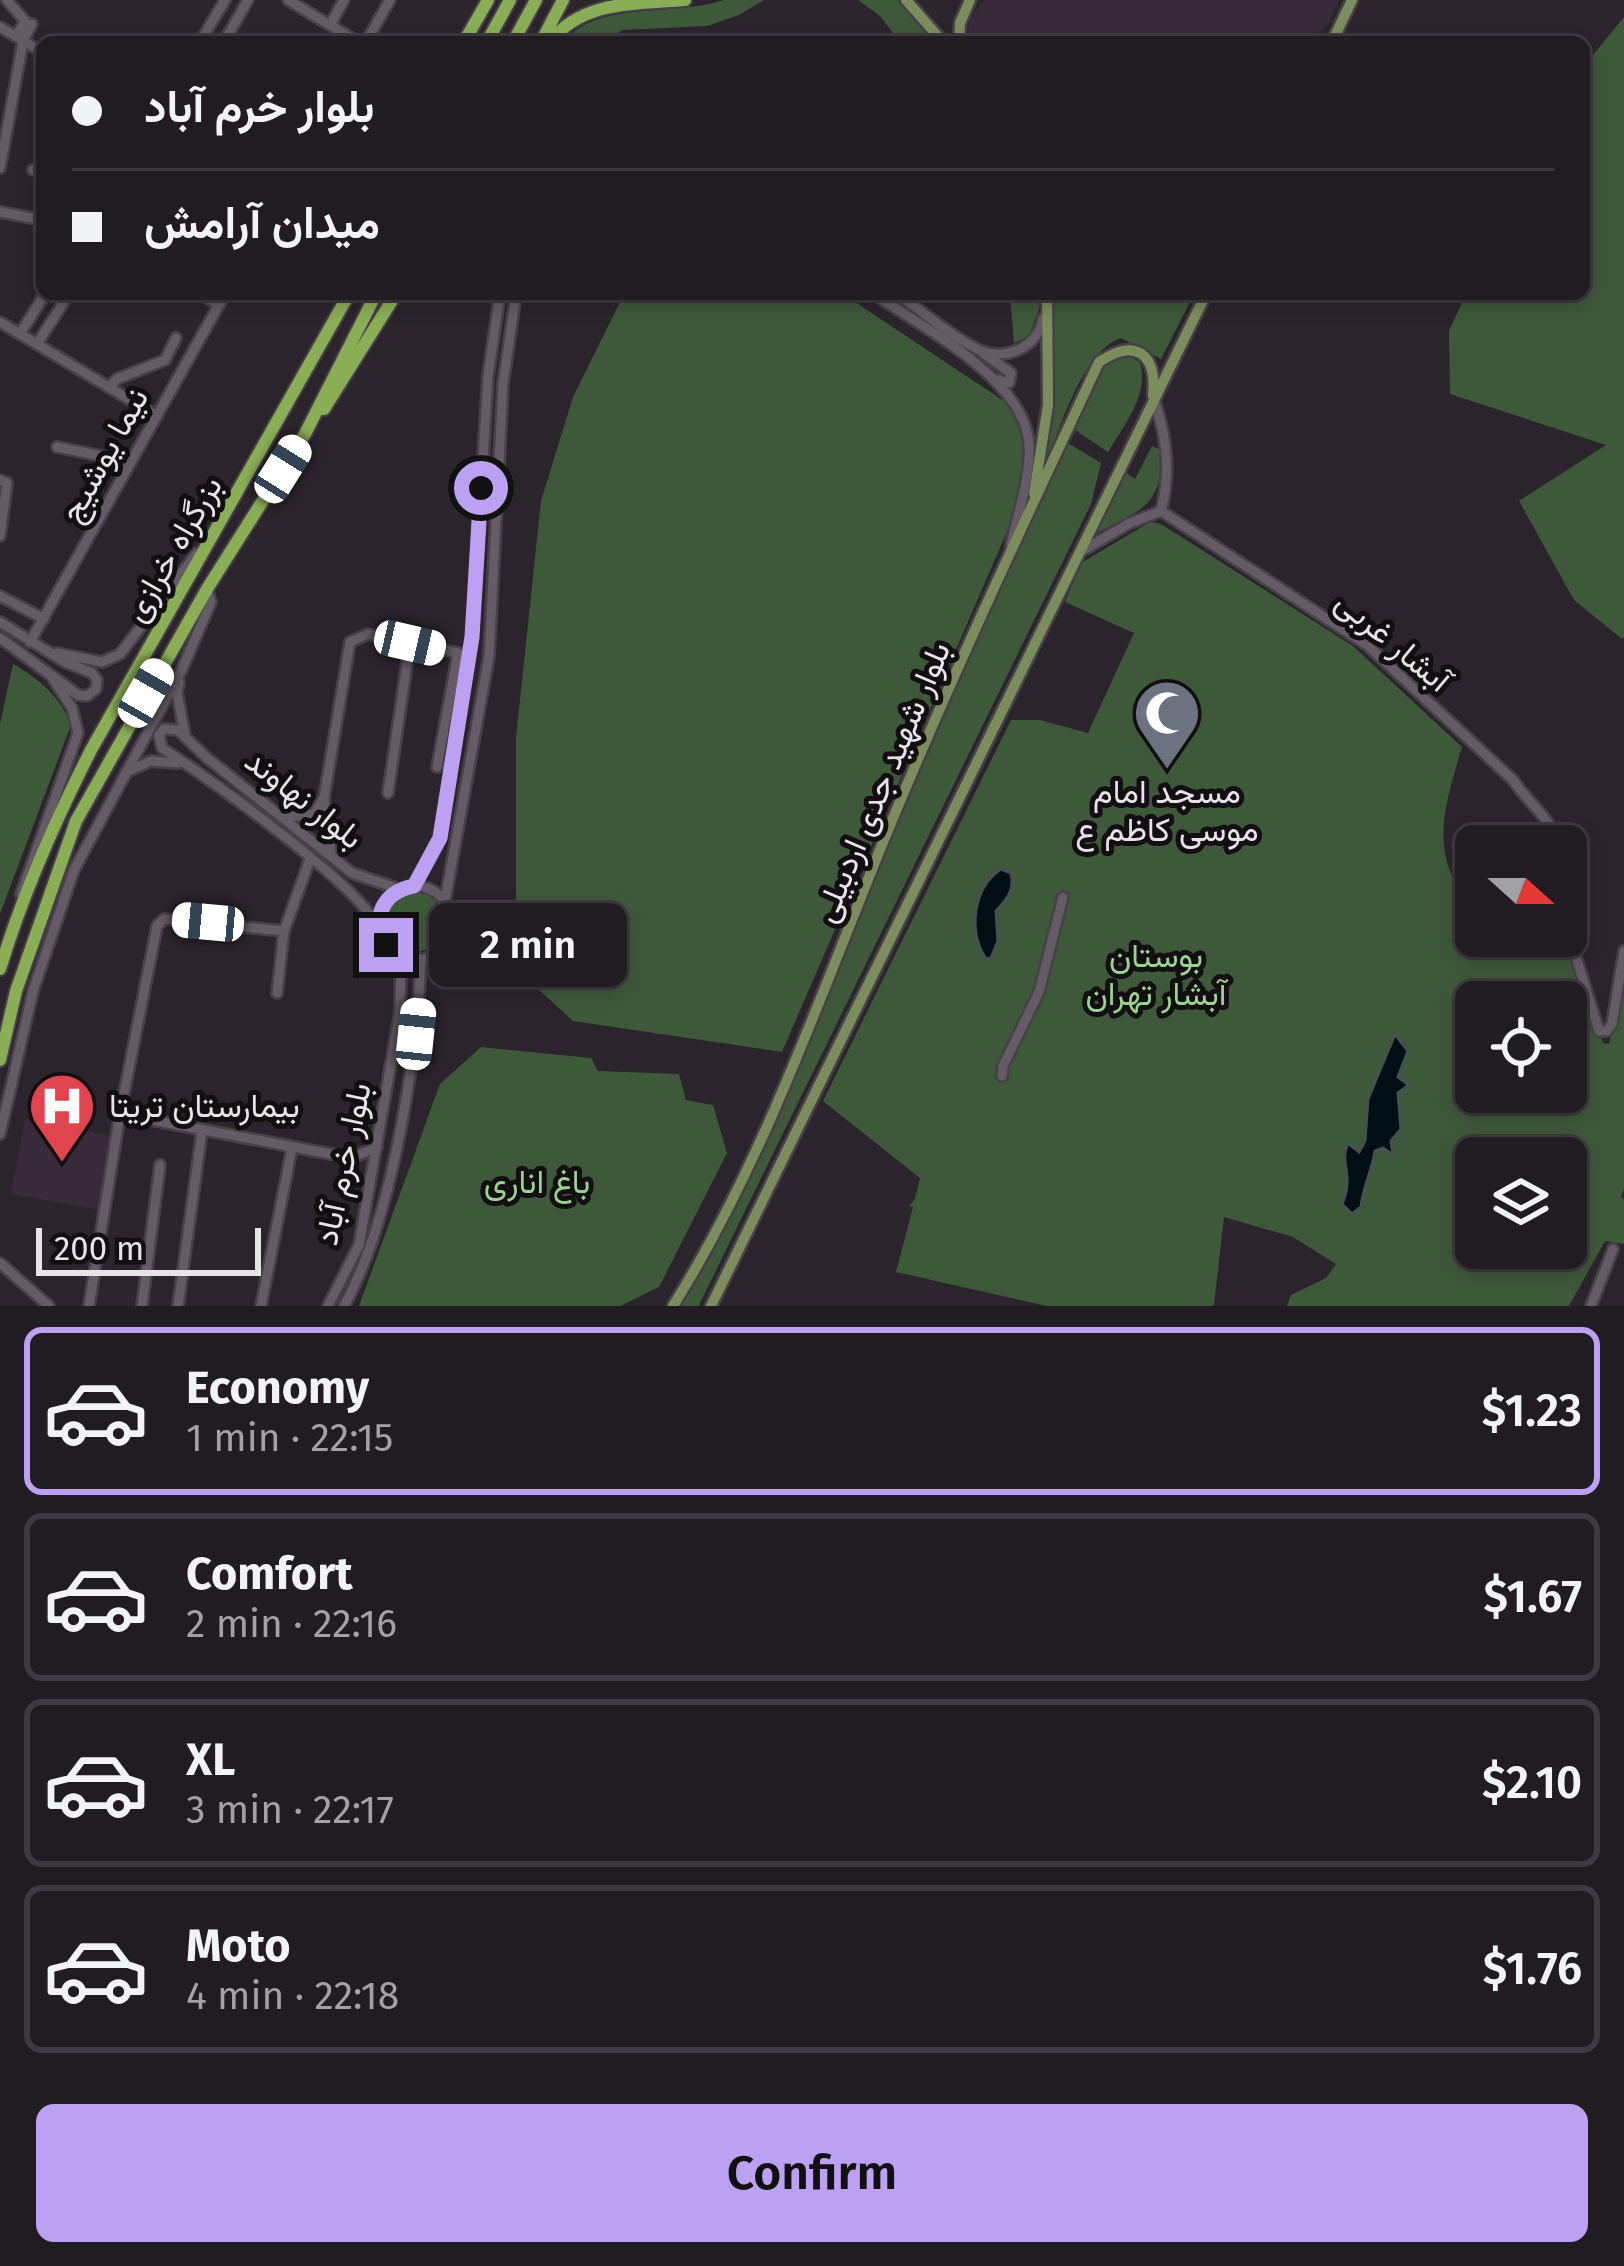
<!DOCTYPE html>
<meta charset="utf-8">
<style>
:root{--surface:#211b22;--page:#2d282f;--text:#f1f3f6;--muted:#a2a1a5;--line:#3e3940;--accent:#bca0f2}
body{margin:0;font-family:"Fira Sans",Vazirmatn,sans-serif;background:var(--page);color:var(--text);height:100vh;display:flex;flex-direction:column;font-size:45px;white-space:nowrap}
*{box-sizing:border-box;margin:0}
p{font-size:39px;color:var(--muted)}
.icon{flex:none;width:66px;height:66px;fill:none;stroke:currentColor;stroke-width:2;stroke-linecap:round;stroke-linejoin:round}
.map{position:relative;height:1306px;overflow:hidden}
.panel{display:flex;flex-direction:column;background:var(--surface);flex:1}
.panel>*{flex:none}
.banner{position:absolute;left:36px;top:36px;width:1554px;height:264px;border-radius:18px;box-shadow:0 6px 18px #0003,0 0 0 3px var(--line);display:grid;align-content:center;height:264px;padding:0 36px;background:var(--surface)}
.needle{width:78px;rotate:111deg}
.controls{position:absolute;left:1455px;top:825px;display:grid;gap:24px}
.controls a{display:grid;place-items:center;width:132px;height:132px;border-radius:18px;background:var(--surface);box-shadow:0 6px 18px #0003,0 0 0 3px var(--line);font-size:60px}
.scale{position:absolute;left:36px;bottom:30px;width:225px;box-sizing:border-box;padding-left:12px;border:6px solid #e8e3e9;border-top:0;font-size:33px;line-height:42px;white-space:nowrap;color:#e8e3e9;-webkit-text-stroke:9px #120e12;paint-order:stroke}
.end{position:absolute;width:54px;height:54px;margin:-27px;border:15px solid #bca0f2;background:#111;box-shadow:0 0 0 6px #111}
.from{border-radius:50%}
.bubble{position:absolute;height:84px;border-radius:18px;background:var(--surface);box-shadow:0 6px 18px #0003,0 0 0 3px var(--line);font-size:39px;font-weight:600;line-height:84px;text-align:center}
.car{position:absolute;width:36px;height:72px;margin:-36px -18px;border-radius:15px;box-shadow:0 0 9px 3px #0007;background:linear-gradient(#fff 24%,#345 0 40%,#fff 0 76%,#345 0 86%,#fff 0)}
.banner b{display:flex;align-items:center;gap:42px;height:114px;font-size:45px}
.banner b+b{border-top:3px solid var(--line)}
.banner i{width:30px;height:30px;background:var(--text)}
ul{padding:21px 0 0;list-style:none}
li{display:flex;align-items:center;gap:36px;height:168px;margin:0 24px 18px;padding:0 12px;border:6px solid var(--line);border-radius:18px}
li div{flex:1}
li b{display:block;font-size:45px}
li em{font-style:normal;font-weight:600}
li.current{border-color:var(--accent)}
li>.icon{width:108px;height:108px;stroke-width:1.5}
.action{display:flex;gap:24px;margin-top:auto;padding:24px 36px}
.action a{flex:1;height:138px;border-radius:18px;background:var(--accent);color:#111;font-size:48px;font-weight:600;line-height:138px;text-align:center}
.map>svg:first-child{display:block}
</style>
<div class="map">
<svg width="1624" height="1306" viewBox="0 0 1624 1306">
<rect width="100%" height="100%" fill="#2c242d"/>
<g fill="#372b39">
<path d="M984 0H1339L1329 22 1310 42H966L970 18Z"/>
<path d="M25 1119 113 1136 101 1210 11 1194Z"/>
</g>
<g fill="#3e583a" fill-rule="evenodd">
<path d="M724 0H764L739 15 707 26 623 30 599 42H564C596 0 675 17 724 0Z"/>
<path d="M858 0H898L932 42H900L880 16Z"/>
<path d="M1624 17V637L1622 639 1574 600 1519 501 1606 445 1450 394 1449 331 1466 294H1584V66Z"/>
<path d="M624 294H843L1016 409 1027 443 1022 497 782 1052 573 1021 538 989 548 935 516 915V738L541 501 573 397Z"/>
<path d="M1010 294H1038L1040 306 1029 336 1014 343Z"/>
<path d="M1052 294H1194L1161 359 1121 338C1079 351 1052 451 1037 491L1055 383Z"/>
<path d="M1120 357H1132L1140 363C1150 393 1123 427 1108 452L1075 430 1103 368Z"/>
<path d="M1068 443 1101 463 1091 504 701 1301 699 1306H681L758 1158 909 788Z"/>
<path d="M1152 446 1161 450C1164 508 1137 512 1091 536L1125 472 1135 479Z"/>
<path d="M1150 522 1161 524 1353 646 1462 747C1446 802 1429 847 1464 898L1476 892V936H1512L1516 952 1542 953 1543 936H1563L1603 1043 1609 1044 1624 985V1189L1621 1197 1624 1199V1244L1605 1241 1569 1306H1287L1291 1295 1326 1278 1336 1264 1293 1237 1224 1217 1214 1305 1210 1306H1047L896 1272 913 1207 909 1206 915 1199 920 1178 823 1101 1011 720H1040L1088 733 1134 633 1065 602 1081 563ZM1476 1002H1566V1092H1476ZM1395 1034 1406 1045 1398 1078 1409 1085 1398 1093 1401 1129 1391 1141 1394 1152 1379 1148 1375 1151C1372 1176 1364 1190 1342 1204L1350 1181 1344 1153 1349 1143 1355 1153 1359 1152 1365 1141 1368 1099ZM1476 1158H1566V1248H1476Z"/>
<path d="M13 664C39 679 60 696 71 725L0 914V724Z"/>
<circle cx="414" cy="922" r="30"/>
<path d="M481 1047 591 1058 598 1071 679 1074 686 1100 713 1105 727 1153 659 1287 620 1306H359L440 1084Z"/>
</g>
<g fill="#000f14" stroke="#464f54" stroke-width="3">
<path d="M1001 869 1011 873C1015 890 1007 900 996 911L998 941 991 958 986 959C968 932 972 888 1001 869Z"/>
<path d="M1395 1034 1408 1051 1398 1077 1409 1085 1398 1093 1401 1129 1391 1141 1393 1155 1383 1148 1375 1151C1372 1172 1363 1186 1361 1207L1352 1214 1342 1204C1355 1174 1338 1163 1348 1143L1359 1152 1365 1141 1368 1099Z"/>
</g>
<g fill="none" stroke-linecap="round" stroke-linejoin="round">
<g stroke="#474048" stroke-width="14">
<g id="minor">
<path d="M7 0 25 21 16 36"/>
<path d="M288 0 358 42"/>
<path d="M330 25 344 0"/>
<path d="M0 27 42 52"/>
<path d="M200 42 225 0"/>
<path d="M224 42 248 0"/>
<path d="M366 42 390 0"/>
<path d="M0 168 23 41 32 24"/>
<path d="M33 170 42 172"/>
<path d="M0 212 42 220"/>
<path d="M201 294 219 305"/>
<path d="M874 294C924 329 1024 378 1029 444 1031 476 1018 513 1011 545"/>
<path d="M898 294C923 312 949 335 977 349 1004 363 1039 347 1043 318"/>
<path d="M0 322 157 416"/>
<path d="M20 334 45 294"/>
<path d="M37 344 69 294"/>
<path d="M983 353 1011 373 1009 383 999 380"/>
<path d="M109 387 117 379 165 360 176 338"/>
<path d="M1154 399C1167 438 1171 472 1161 511"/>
<path d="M57 447 131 462"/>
<path d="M0 480 7 483 0 536"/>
<path d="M1161 511 1367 645 1514 781C1527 803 1556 821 1556 846"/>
<path d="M1080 552 1130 523 1161 511"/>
<path d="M0 596 44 619"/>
<path d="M0 622 65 662 92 673 97 680 96 689 87 696 78 695 0 638"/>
<path d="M30 642 225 294"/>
<path d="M57 653 102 662 120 654 197 553"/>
<path d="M179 682 177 693 185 735"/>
<path d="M126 772 151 761 178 763"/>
<path d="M388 793 410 643"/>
<path d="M324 798 350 642 368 634 458 653 437 767"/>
<path d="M286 817 314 814 324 798 331 853"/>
<path d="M414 886 439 838 472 637 488 376 500 294"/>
<circle cx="415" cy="923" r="37"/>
<path d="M21 894 78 733 72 708 52 677"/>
<path d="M445 901 489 656 503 384 516 294"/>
<path d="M1566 925 1599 1031H1607L1612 1024 1624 951"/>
<path d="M378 927C357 883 208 778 162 748L159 735 164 729 178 730 207 758 352 873 399 889"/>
<path d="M277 993 284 931 310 859"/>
<path d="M1002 1076 1003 1066 1039 992 1063 897"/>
<path d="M120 1114 352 1158 377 1147"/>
<path d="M0 1134 33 991 74 870 183 667 211 602 207 590"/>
<path d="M0 1263 49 1306"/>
<path d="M89 1306 120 1114 157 926 164 919 284 931"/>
<path d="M142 1306 160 1165"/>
<path d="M178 1306 202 1131"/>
<path d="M261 1306 292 1148"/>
<path d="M328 1306 359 1245 400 1012 401 957"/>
<path d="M344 1306C392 1220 417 1059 421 959"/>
<path d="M1591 1306 1613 1249"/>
</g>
</g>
<g stroke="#474048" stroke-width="15">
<g id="major">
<path d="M906 0 943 42"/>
<path d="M959 42 960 23 970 0"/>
<path d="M1332 42 1352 0"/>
<path d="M1034 494 1048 405 1047 294"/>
<path d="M673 1306C764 1161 821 993 886 835 952 675 1026 518 1099 362 1136 337 1157 354 1153 396"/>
<path d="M711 1306 1206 294"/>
</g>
</g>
<g stroke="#474048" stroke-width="16">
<g id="highway">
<path d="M464 42 488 0"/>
<path d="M487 42 510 0"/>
<path d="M513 42 536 0"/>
<path d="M541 42 563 0"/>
<path d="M550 42C582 0 637 4 685 0"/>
<path d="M324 409 396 294"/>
<path d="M0 969C23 893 55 821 91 750L349 294"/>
<path d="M0 1060 16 991 76 821 207 589 305 434 376 294"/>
</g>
</g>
<use href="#minor" stroke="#655b66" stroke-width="9"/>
<use href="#major" stroke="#7b8d5c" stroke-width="10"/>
<use href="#highway" stroke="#8aae56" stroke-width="12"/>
</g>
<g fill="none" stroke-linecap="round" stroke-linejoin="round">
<path stroke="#bca0f2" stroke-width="15" d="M386 945C371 917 383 892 414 886L440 838 472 637 481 488"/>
</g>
<defs>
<g id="mosque-pin" transform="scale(3.45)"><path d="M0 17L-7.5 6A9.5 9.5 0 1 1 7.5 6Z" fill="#6b7280" stroke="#120e12"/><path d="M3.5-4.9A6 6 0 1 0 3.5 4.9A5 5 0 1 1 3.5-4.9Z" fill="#fff"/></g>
<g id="hospital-pin" transform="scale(3.45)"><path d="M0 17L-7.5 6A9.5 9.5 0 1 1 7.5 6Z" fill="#e0444e" stroke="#120e12"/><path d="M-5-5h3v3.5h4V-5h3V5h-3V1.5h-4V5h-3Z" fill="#fff"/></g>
</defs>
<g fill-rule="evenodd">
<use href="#mosque-pin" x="1167" y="713"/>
<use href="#hospital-pin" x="62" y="1106"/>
</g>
<g text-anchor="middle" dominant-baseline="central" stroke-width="10" stroke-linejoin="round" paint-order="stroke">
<g font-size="33" fill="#e8e3e9" stroke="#120e12">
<text transform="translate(104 455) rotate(-61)">نیما یوشیج</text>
<text transform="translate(173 549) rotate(-60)">بزرگراه خرازی</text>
<text transform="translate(1393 641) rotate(40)">آبشار غربی</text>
<text transform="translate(882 782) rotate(-67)">بلوار شهید جدی اردبیلی</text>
<text transform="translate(304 799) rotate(38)">بلوار نهاوند</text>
<text transform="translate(343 1164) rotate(-78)">بلوار خرم آباد</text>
</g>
<g font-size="33" fill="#e8e3e9" stroke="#120e12">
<text x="1167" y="792">مسجد امام<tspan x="1167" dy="38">موسی کاظم ع</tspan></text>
<text x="109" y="1106" text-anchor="start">بیمارستان تریتا</text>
</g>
<g font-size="33" fill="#99d48f" stroke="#120e12">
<text x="1156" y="956">بوستان<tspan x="1156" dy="38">آبشار تهران</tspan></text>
<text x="537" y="1182">باغ اناری</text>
</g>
</g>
</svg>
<div class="controls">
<a><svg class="needle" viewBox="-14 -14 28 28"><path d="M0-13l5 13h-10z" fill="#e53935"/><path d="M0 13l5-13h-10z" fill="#a2a1a5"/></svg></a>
<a><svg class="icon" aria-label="locate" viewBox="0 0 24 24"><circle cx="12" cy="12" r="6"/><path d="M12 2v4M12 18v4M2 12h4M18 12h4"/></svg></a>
<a><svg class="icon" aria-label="layers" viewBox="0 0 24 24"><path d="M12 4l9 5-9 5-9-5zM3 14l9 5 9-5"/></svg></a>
</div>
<div class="scale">200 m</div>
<i class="end from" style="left:481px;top:488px"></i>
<i class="end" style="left:386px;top:945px"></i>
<div class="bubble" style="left:429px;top:903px;width:198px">2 min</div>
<i class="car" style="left:283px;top:469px;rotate:32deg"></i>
<i class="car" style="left:410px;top:643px;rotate:103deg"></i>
<i class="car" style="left:146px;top:693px;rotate:30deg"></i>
<i class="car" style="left:208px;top:922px;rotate:275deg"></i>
<i class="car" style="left:416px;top:1034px;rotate:6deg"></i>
<div class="banner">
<b><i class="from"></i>بلوار خرم آباد</b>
<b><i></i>میدان آرامش</b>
</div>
</div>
<section class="panel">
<ul>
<li class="current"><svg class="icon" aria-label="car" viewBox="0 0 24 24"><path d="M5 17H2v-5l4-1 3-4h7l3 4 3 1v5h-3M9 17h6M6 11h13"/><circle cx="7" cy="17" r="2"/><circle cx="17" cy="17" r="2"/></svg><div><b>Economy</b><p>1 min · 22:15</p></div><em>$1.23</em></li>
<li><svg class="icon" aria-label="car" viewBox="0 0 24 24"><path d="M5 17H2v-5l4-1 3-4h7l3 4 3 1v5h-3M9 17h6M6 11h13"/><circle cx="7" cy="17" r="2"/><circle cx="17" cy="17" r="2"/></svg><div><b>Comfort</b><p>2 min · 22:16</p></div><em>$1.67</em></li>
<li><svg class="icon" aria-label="car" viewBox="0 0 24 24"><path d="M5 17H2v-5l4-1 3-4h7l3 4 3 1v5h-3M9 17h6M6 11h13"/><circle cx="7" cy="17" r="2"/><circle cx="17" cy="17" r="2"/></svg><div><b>XL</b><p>3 min · 22:17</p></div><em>$2.10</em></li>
<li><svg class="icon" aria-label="car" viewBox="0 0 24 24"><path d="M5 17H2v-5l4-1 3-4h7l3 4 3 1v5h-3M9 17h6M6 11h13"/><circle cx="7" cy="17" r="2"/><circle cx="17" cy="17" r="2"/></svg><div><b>Moto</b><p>4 min · 22:18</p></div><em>$1.76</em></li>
</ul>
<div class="action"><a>Confirm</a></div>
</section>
